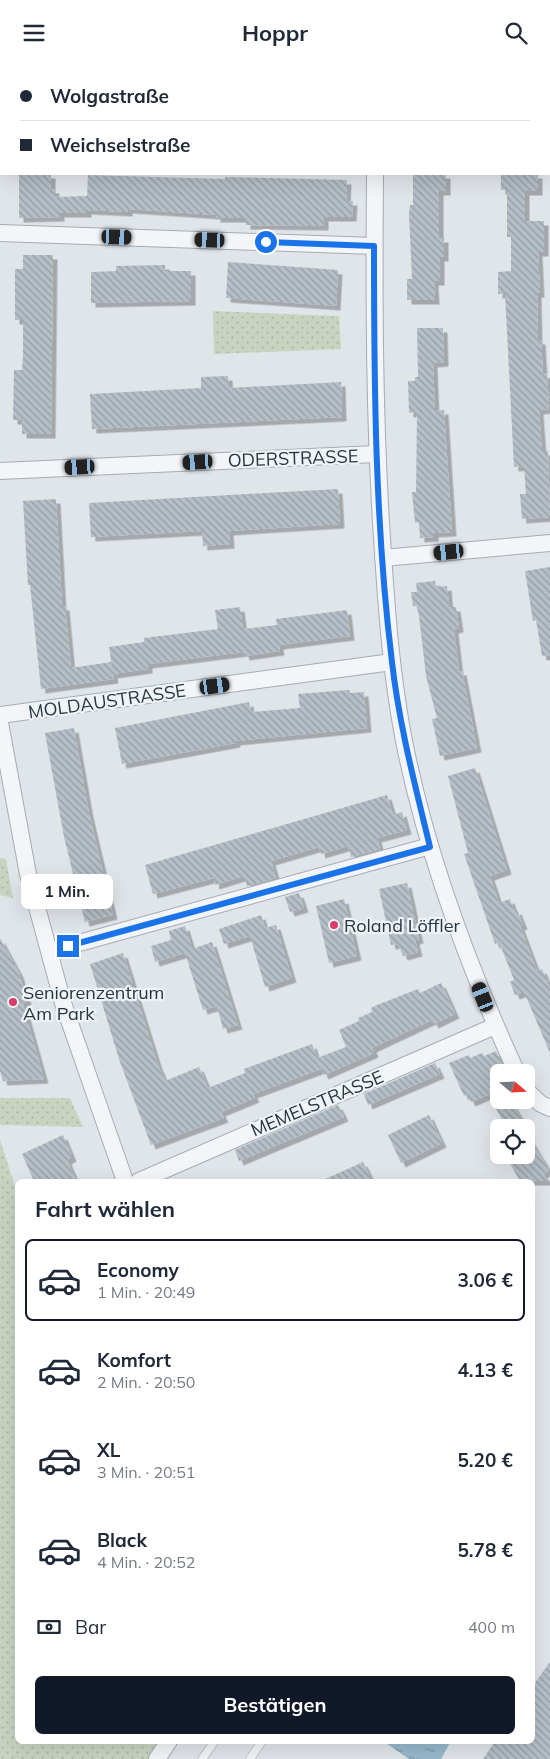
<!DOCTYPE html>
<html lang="de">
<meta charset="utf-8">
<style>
:root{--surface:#fff;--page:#f2f2f3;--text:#1f2937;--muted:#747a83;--line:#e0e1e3;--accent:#111827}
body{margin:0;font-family:Mulish,sans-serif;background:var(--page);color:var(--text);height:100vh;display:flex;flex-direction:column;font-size:19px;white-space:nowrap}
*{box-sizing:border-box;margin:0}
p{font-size:16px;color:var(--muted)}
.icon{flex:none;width:28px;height:28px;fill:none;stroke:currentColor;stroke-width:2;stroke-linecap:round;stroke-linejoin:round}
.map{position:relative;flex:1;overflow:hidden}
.drawer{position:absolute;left:15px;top:1114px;width:520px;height:565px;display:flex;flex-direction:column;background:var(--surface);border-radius:8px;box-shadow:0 5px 20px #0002}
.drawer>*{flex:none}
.guide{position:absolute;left:0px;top:0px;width:550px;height:110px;box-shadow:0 5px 20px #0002;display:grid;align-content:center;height:110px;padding:0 20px;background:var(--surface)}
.needle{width:32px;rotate:109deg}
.fabs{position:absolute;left:490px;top:999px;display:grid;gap:10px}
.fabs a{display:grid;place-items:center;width:45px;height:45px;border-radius:8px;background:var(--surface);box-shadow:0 5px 20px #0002;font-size:25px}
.end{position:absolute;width:22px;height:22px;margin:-11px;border:6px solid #1a73e8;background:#fff;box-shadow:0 0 0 2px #fff}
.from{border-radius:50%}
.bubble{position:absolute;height:35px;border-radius:8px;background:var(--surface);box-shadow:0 5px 20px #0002;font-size:16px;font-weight:700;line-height:35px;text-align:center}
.car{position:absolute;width:15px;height:30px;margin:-15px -8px;border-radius:6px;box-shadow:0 0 4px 1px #0007;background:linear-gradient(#222 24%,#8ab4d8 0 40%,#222 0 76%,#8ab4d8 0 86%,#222 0)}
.guide b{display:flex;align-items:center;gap:18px;height:48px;font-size:19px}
.guide b+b{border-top:1px solid var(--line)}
.guide i{width:12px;height:12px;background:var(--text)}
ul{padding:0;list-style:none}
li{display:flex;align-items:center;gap:15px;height:82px;margin:0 10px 8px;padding:0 10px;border:2px solid transparent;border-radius:8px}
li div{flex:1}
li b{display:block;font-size:19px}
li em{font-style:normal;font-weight:700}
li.current{border-color:var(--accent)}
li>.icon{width:45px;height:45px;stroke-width:1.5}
h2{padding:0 20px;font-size:22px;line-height:60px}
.pay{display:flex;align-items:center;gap:12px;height:55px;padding:0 20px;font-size:19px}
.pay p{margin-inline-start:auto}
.primary-button{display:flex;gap:10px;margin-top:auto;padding:10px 20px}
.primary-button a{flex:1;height:58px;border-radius:8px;background:var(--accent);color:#fff;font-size:20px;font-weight:700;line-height:58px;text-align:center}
header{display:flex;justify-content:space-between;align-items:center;height:65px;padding:0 20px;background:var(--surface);font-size:22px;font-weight:700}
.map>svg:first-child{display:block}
</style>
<header><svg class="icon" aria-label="menu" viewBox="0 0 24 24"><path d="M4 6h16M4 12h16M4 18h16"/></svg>Hoppr<svg class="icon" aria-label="search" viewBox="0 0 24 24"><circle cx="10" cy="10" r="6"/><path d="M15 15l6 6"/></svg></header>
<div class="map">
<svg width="550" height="1694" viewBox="0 0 550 1694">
<defs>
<pattern id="park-dots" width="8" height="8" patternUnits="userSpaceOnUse" patternTransform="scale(1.25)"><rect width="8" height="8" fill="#c8d4c0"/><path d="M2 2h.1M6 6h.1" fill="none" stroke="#acb7a6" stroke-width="1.8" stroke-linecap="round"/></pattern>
<pattern id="water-ripples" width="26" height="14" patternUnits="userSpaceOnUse" patternTransform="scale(1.25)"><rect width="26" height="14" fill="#98b8cc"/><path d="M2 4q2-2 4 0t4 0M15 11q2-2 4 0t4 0" fill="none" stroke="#7c96a7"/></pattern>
<pattern id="building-back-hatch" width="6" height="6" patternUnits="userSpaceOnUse" patternTransform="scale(1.25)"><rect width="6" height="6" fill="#b6bfc7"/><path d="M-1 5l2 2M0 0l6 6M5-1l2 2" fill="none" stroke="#949ca3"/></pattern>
<filter id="shadow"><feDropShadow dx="4.5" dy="4.5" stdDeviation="0" flood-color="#0004"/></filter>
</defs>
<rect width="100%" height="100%" fill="#e0e5ea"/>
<g fill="url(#park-dots)">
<path d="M213 246 339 251 341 284 214 289Z"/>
<path d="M0 793 6 794 13 833 0 830Z"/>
<path d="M0 1033H70L83 1062 0 1060Z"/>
<path d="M0 1075 18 1130V1676H164L152 1694H0Z"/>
</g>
<path fill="url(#water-ripples)" d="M383 1676H451L441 1694H409Z"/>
<g fill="url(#building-back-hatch)" filter="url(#shadow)">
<path d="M19 109H51V124H55V132L87 131 88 110 225 114V112L347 115 346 136H353L352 152H324V161L246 160V153H216V150L128 144V147L87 145V148H60V152L19 153Z"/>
<path d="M413 109H446V126H439V173H444V192H440V216H434L435 235H407V214H412L409 149 410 140H413Z"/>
<path d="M501 109H538V126H525V156H544V187H538L540 228H537L538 275H541L543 309 547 308 549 344 539 345 542 386H548L550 452 522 454 520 429H526L524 401 514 402 505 229H498V207L511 206V172H507V125H501Z"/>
<path d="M23 190H53L51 369H22V355H13L14 305H22L23 291V255H15V204H23Z"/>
<path d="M228 197 338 205 336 241 226 233Z"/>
<path d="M165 200V206H191V236L91 238V207L116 206V201Z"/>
<path d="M417 263H443L444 297 433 298 435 346 444 345 452 467 434 468V472L420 473 419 457 415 458 412 427H416L417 347 409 348 408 316H415V312H418Z"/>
<path d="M228 311 229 323 341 317 342 352 92 364 90 329 201 323V312Z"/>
<path d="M338 424 340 459 229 466 230 479 203 481 202 466 91 472 89 438Z"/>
<path d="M56 434 62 541H65L71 603 111 597 114 614 41 624 30 520H28L23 436Z"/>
<path d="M550 502V590L542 591 536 555 533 556 525 506Z"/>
<path d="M435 516 436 522 447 521 449 542H456L459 563 454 564 459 606H462L477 683 440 691 432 654 437 653 426 611 419 551 417 541H413L411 527H417L416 518Z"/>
<path d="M240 542 243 564 277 560 276 554 347 545 350 571 279 580 280 586 245 591 244 587 148 599V604L113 609 109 582 144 577V573L218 564 215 545Z"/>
<path d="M349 625 350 628 364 627 367 663 236 676V678L122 699 115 663 249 637 251 647 300 643 298 629Z"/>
<path d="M74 663 89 748 113 850 85 857 64 772 45 668Z"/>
<path d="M475 703 507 805 490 811 499 838 510 834 514 846 517 845 523 860 520 861 537 906 542 904 550 924V988L524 927 515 930 510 917 514 915 499 877 495 879 464 789 468 788 448 711Z"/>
<path d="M387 730 393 750 402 747 407 765 377 773 380 784 351 792 348 781 321 789 319 782 271 796 276 813 247 821 244 811 215 820 214 813 153 829 145 800Z"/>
<path d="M407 818 419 874 415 875 418 887 403 891 398 879 391 880 379 824Z"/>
<path d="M299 828 304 843 290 847 285 832Z"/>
<path d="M344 834 357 891 329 898 316 841Z"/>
<path d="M261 850 265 863 276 860 292 913 265 922 250 871 224 879 219 864Z"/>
<path d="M185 861 192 884 212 877 238 960 223 964 217 941 203 945 185 888 155 897 151 881 171 875 169 866Z"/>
<path d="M0 873 19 908 27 935 23 939 44 1014 3 1016 0 1006Z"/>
<path d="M123 888 158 1000 165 1016 199 1002 208 1023 245 1008 244 1004 312 979 321 1004 253 1029 255 1033 221 1047 224 1053 151 1080 120 997 90 899Z"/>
<path d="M441 918 455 949 434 959 432 955 372 983 374 988 324 1010 317 993 346 982 339 965 359 956 358 953 372 947 371 943 377 940 418 924 420 928Z"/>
<path d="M496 986 505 1005 499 1007V1025L471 1037 467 1029 464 1031 449 998 469 990 470 993 482 988 484 991Z"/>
<path d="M435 998 440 1009 368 1040 364 1029Z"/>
<path d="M491 1035H510L531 1069 528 1071 549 1105 543 1109 548 1116H520L505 1090H526V1062H499V1080L490 1066 504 1058Z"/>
<path d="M338 1040 344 1052 239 1096 235 1085Z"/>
<path d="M429 1050 442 1078 401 1098 388 1070Z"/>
<path d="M63 1070 72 1092 67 1095 76 1116H34L22 1089Z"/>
<path d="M363 1097 372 1116H321Z"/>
<path d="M550 1597V1694H483L495 1676H532V1622Z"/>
</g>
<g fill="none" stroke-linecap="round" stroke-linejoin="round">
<g stroke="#a5acb4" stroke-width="9">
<g id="lane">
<path d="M202 1694 215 1676"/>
<path d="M250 1694 262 1676"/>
</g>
</g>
<g stroke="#a5acb4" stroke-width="18">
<g id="street">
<path d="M377 1V0"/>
<path d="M375 109C374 235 374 361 383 488 387 551 392 614 404 676 427 791 468 901 517 1008"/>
<path d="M0 168 374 181"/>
<path d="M0 406 376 389"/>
<path d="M383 493 550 478"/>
<path d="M0 650 392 597"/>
<path d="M0 658 28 809 63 938 125 1116"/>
<path d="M50 886 430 781"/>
<path d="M526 1025 541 1039 550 1043"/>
<path d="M139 1116 495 961"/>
<path d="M157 1694 169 1676"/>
</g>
</g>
<use href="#lane" stroke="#f3f5f8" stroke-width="8"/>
<use href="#street" stroke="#f3f5f8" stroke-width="16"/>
</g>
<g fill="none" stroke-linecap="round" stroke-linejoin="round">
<path stroke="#1a73e8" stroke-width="6" d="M68 881 430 782C415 720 399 659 392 597 375 459 374 320 374 181L266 177"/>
</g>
<g fill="#d83c67" stroke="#eff4f7" stroke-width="2">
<circle cx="334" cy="860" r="5"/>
<circle cx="13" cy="937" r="5"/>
</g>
<g text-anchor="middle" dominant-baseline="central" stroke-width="4.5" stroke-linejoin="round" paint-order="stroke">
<g font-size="18" fill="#273442" stroke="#eff4f7">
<text transform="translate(293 393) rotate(-2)">ODERSTRASSE</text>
<text transform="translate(107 636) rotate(-8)">MOLDAUSTRASSE</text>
<text transform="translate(317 1038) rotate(-23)">MEMELSTRASSE</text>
</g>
<g font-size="18" fill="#273442" stroke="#eff4f7" text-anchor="start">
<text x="344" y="860">Roland Löffler</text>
<text x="23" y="927">Seniorenzentrum<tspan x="23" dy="21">Am Park</tspan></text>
</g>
</g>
</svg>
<div class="fabs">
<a><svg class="needle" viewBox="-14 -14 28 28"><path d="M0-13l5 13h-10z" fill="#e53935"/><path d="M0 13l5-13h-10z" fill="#747a83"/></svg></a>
<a><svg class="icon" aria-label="locate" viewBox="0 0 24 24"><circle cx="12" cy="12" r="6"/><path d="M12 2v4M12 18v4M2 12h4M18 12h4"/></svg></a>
</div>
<i class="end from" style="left:266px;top:177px"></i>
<i class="end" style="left:68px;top:881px"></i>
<div class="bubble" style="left:21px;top:809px;width:92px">1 Min.</div>
<i class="car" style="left:117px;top:172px;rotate:92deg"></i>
<i class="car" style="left:210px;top:175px;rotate:272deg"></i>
<i class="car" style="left:198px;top:397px;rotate:267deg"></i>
<i class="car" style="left:80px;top:402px;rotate:267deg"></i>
<i class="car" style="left:449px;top:487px;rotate:264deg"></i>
<i class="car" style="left:215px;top:621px;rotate:82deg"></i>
<i class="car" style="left:483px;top:932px;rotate:338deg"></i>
<div class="guide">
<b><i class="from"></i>Wolgastraße</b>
<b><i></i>Weichselstraße</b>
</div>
<section class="drawer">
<h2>Fahrt wählen</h2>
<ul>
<li class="current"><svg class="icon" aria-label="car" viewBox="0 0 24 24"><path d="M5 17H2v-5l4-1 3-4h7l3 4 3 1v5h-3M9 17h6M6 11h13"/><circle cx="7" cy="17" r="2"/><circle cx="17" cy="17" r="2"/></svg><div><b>Economy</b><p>1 Min. · 20:49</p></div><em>3.06 €</em></li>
<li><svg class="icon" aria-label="car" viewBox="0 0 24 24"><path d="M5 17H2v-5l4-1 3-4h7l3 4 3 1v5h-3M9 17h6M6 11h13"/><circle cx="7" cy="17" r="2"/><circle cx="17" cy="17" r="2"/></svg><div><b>Komfort</b><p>2 Min. · 20:50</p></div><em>4.13 €</em></li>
<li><svg class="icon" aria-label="car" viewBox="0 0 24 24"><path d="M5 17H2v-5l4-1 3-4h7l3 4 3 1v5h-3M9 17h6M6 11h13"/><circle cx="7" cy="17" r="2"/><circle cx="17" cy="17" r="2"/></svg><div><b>XL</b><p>3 Min. · 20:51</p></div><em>5.20 €</em></li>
<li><svg class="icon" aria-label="car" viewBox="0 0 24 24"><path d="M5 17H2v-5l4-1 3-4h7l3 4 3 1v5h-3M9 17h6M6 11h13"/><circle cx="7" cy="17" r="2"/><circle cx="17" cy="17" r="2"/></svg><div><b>Black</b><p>4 Min. · 20:52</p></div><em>5.78 €</em></li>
</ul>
<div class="pay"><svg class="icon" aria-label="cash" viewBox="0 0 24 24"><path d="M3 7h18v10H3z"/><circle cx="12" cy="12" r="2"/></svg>Bar<p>400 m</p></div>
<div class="primary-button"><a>Bestätigen</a></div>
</section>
</div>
